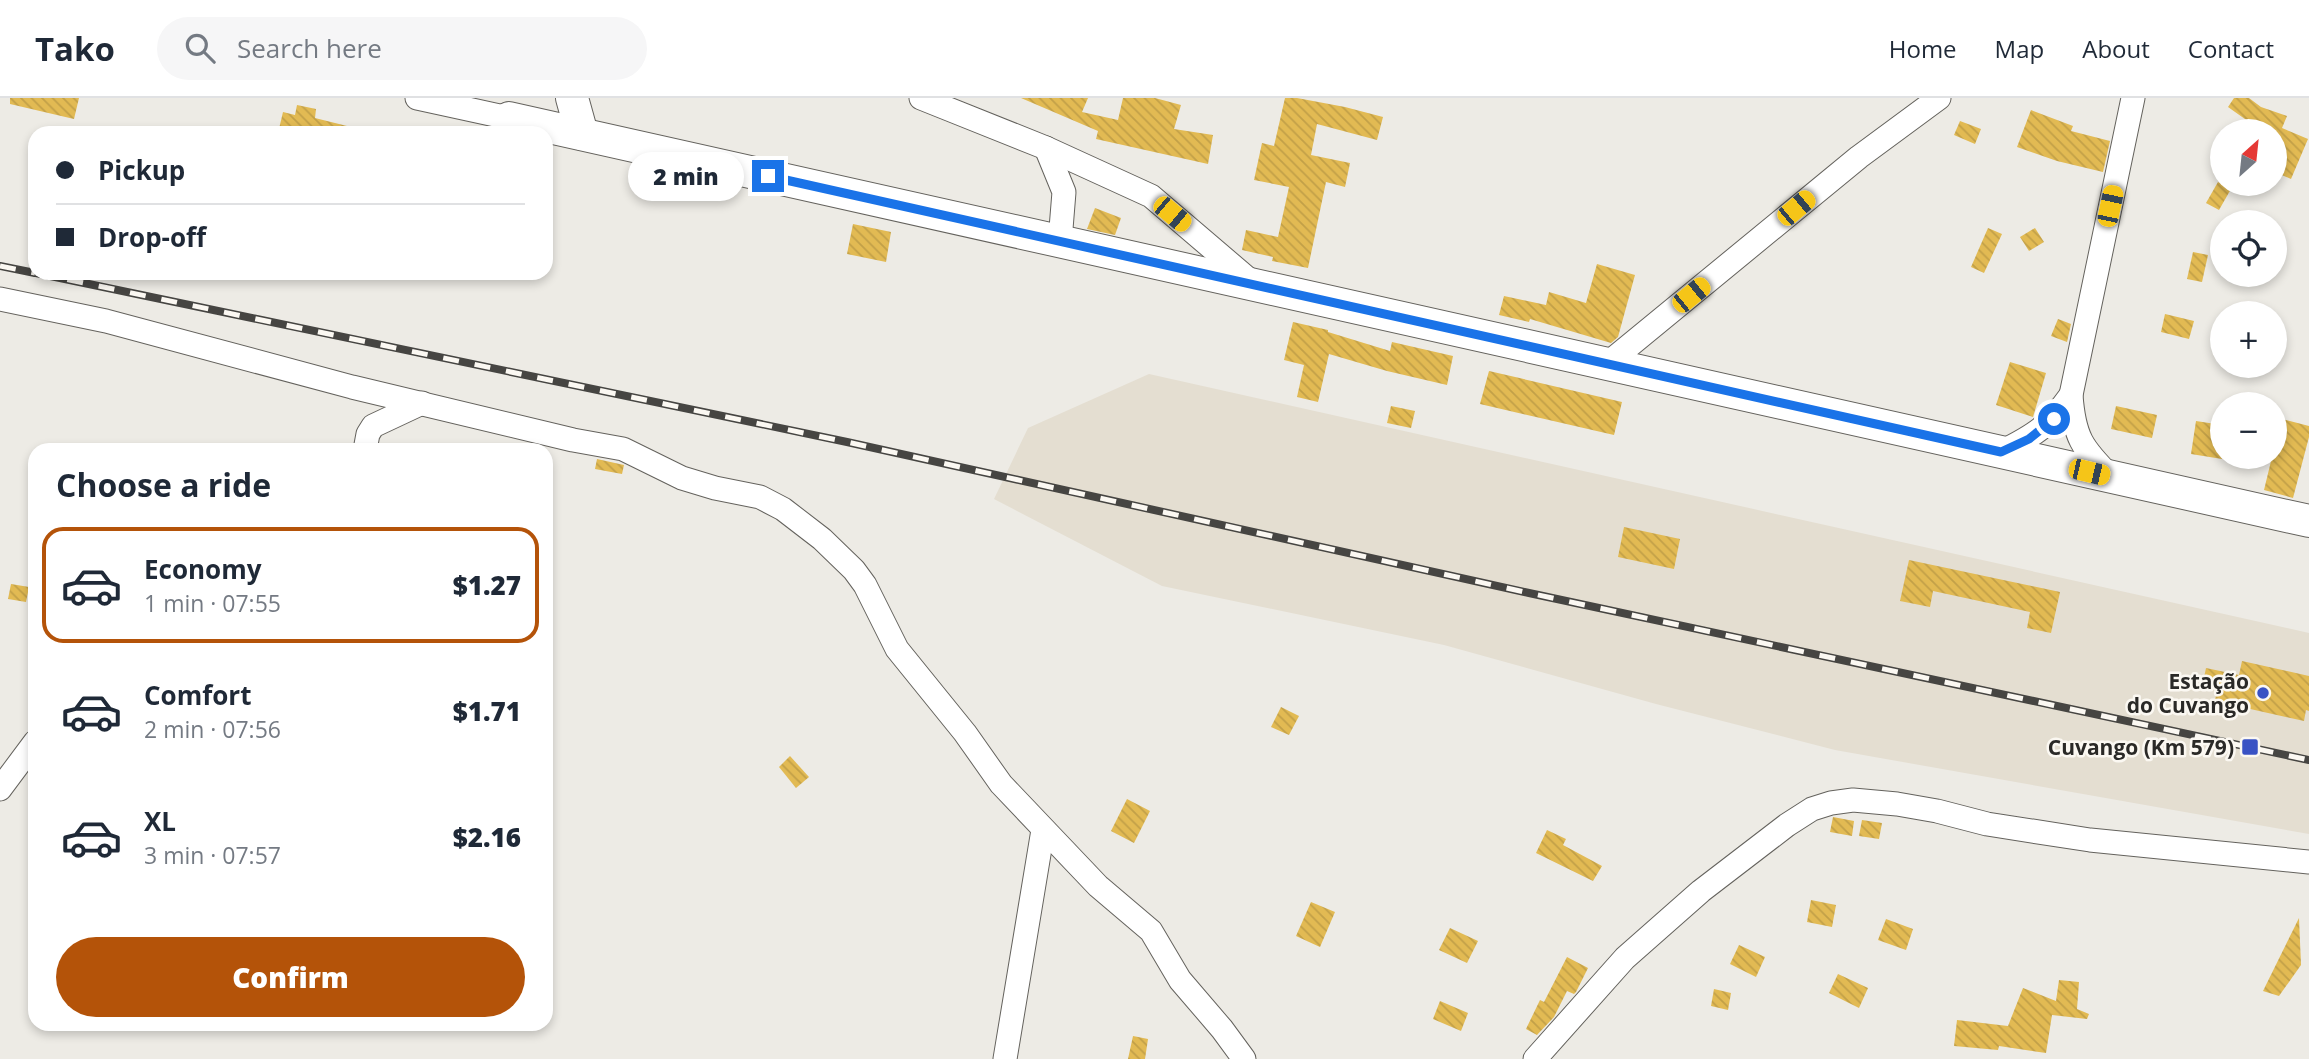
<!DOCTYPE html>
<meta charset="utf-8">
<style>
:root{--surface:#fff;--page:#f6f6f7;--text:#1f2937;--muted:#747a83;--line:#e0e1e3;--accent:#b45309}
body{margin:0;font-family:"Open Sans",sans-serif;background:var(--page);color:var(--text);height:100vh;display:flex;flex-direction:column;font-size:26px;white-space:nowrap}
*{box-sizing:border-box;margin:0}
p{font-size:23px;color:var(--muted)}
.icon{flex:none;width:38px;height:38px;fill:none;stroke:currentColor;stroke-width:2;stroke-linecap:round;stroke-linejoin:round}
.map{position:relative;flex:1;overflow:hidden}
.side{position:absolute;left:28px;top:345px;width:525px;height:588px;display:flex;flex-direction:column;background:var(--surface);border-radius:21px;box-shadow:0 4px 10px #0003}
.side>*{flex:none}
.hud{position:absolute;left:28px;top:28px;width:525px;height:154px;border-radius:21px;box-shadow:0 4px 10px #0003;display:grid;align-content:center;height:154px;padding:0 28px;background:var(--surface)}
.needle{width:46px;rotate:27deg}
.controls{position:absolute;left:2210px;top:21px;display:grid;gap:14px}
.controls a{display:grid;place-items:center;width:77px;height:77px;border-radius:50%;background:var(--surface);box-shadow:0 4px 10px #0003;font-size:35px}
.end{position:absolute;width:32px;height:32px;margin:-16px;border:9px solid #1a73e8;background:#fff;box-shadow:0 0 0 4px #fff}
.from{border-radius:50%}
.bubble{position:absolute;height:49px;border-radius:24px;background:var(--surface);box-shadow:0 4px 10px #0003;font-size:23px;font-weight:800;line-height:49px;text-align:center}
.car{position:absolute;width:21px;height:42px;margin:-21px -10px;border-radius:9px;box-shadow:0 0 5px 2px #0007;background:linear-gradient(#f5c518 24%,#345 0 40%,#f5c518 0 76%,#345 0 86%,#f5c518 0)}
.hud b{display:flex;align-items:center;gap:24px;height:66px;font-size:26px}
.hud b+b{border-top:2px solid var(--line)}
.hud i{width:18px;height:18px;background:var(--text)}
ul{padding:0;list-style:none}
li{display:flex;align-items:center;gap:21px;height:116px;margin:0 14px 10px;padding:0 14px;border:4px solid transparent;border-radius:21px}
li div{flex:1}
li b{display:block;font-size:26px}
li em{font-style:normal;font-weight:800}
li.on{border-color:var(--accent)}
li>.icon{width:63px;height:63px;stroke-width:1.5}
h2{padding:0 28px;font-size:32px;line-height:84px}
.primary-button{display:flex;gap:14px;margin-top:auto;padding:14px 28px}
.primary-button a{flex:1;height:80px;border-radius:42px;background:var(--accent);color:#fff;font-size:28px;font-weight:800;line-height:80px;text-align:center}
header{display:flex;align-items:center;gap:42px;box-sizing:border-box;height:98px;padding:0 35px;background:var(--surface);border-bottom:2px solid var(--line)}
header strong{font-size:33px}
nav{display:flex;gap:38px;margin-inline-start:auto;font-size:24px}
.search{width:490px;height:63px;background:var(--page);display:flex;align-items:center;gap:18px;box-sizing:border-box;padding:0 24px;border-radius:38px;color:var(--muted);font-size:26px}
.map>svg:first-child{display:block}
</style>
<header>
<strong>Tako</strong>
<div class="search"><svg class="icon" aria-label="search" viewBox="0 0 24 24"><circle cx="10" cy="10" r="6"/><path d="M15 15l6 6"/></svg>Search here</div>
<nav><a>Home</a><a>Map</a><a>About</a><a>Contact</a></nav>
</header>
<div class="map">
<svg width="2309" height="961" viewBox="0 0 2309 961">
<defs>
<pattern id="building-back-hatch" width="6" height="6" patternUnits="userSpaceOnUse" patternTransform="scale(1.75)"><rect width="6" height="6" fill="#e2ba53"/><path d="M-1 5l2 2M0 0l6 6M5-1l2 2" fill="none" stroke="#c2a048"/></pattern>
</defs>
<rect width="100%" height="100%" fill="#edebe5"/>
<path fill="#e4ded1" d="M1149 276 2309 535V736L1835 652 1656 606 1444 547 1162 488 994 401 1028 330Z"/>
<g fill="url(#building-back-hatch)">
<path d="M10 0H79L74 21 10 6Z"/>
<path d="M1021 0H1088L1082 14 1118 22 1123 0H1155L1181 7 1174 31 1213 37 1208 66 1096 41 1098 33Z"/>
<path d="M1285 0H1297L1345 9 1383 19 1377 42 1317 26 1311 57 1350 65 1345 89 1326 84 1308 170 1272 163 1273 159 1242 152 1246 132 1278 139 1289 89 1254 82 1262 45 1274 48Z"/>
<path d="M2234 0H2249L2261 9 2287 18 2282 30 2308 41 2291 81 2275 74V33L2252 26 2228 9Z"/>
<path d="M297 7 316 11 315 20 351 29V35H278L283 14 295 17Z"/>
<path d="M2031 12 2073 28 2071 33 2110 43 2103 74 2057 63 2017 49Z"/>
<path d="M1960 23 1981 31 1975 46 1954 37Z"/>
<path d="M2218 84 2231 91 2219 112 2206 105Z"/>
<path d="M1095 110 1121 120 1115 137 1087 131Z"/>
<path d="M853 126 891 134 886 164 847 156Z"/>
<path d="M1988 130 2002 136 1984 175 1971 169Z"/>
<path d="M2035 130 2044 144 2029 153 2020 139Z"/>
<path d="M2193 154 2208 157 2202 184 2187 181Z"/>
<path d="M1597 166 1635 177 1618 239 1611 245 1530 221 1529 224 1499 217 1504 198 1546 207 1549 194 1586 205Z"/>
<path d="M2165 216 2194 223 2189 241 2161 234Z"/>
<path d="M2058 221 2071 226 2067 244 2051 238Z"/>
<path d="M1293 224 1328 232V234L1390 253 1392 244 1453 258 1447 287 1387 273 1329 256 1318 304 1297 299 1304 267 1284 262Z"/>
<path d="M2010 264 2046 275 2033 319 1996 307Z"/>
<path d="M1489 273 1622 304 1614 337 1480 306Z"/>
<path d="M1391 308 1415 313 1411 330 1387 325Z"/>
<path d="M2116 308 2157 317 2152 340 2111 331Z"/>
<path d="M2282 321 2309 328V339L2293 400 2264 392 2272 359H2275V349Z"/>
<path d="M2196 323 2222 327V361L2191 356Z"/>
<path d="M597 361 624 367 622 376 595 371Z"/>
<path d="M1624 429 1680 441 1674 471 1618 459Z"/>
<path d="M1909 462 2060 494 2051 535 2027 530 2030 514 1933 493 1930 509 1900 503Z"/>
<path d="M11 486 29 489 26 504 8 501Z"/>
<path d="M2242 563 2309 578V613L2306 612 2304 623 2237 608 2236 612 2214 608 2217 592 2202 589 2206 570 2239 577Z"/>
<path d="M1281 609 1299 618 1289 637 1271 629Z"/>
<path d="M790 658 809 679 796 690 779 669Z"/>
<path d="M1127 701 1150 713 1134 745 1111 733Z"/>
<path d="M1833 719 1854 723 1852 738 1830 734Z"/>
<path d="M1862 722 1882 725 1879 741 1859 738Z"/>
<path d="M1547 732 1566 741 1563 747 1602 768 1593 783 1536 755Z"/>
<path d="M1811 802 1836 807 1832 829 1807 824Z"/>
<path d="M1311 804 1335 814 1320 849 1296 838Z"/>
<path d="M2299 820 2301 867 2279 898 2263 893Z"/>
<path d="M1886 821 1913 831 1906 852 1878 842Z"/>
<path d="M1450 830 1478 843 1467 865 1439 852Z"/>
<path d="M1739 847 1765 859 1756 879 1730 866Z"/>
<path d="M1567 859 1588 870 1576 894 1574 896 1567 893 1554 919 1537 937 1526 931 1540 902 1544 904Z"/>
<path d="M1838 876 1868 890 1859 910 1829 895Z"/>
<path d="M2059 882 2079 884 2077 911 2089 916 2087 921 2052 917 2046 955 1999 948 1998 952 1954 948 1957 922 2008 928 2023 890 2056 903Z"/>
<path d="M1714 891 1731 895 1728 912 1711 908Z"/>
<path d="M1440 903 1468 915 1461 933 1433 921Z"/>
<path d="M1133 938 1148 941 1145 961H1128Z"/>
</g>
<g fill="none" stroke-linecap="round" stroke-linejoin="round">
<g stroke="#64625d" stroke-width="25">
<g id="street">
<path d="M417 0 509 20"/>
<path d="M921 0 1046 50 1151 98 1254 186"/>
<path d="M1046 50 1064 94 1060 143"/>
<path d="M0 201 106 223 352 289 573 342 623 351 682 380 715 390 760 399 783 411 822 441 854 472 865 487 897 551 965 635 1001 686 1098 788 1151 833 1180 882 1222 931 1244 961"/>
<path d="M1607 266 1859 59 1939 0"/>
<path d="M365 352 368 336 373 328 422 305"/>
<path d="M2001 354C2035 337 2049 328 2071 297"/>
<path d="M2111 379C2082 350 2074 339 2071 297L2133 0"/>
<path d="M0 691 35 644"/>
<path d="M1005 961 1043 732"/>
<path d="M1535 961 1625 860 1701 793 1787 727 1812 711 1831 705 1853 702 1897 706 1937 713 1987 726 2090 742 2309 764"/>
</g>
</g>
<g stroke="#64625d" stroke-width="34">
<g id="secondary">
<path d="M572 0 582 36"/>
<path d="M509 20 2309 423"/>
</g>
</g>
<use href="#street" stroke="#fff" stroke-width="23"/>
<use href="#secondary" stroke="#fff" stroke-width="32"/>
<g stroke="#464542" stroke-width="8">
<g id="rail">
<path d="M0 168 35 175"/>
<path d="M36 175 847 344 1529 495 2309 662"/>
</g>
</g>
<use href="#rail" stroke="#fbf8f2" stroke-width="5" stroke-dasharray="16" stroke-linecap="butt"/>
</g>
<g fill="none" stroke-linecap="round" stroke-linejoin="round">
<path stroke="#1a73e8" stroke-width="9" d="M768 78 2001 354 2029 341 2054 321"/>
</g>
<g fill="#3952c4" stroke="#fbf8f2" stroke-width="2.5">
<circle cx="2263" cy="595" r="7"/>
<rect x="2241" y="640" width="18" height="18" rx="3.5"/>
</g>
<g text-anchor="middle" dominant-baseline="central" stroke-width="5" stroke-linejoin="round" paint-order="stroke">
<g font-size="21" font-weight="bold" fill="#2a2927" stroke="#fbf8f2" text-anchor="end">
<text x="2249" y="583">Estação<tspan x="2249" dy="24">do Cuvango</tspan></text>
<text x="2234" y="649">Cuvango (Km 579)</text>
</g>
</g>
</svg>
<div class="controls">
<a><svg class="needle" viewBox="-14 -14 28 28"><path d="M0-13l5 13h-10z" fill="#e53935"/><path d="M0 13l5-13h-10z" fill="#747a83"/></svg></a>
<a><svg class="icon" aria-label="locate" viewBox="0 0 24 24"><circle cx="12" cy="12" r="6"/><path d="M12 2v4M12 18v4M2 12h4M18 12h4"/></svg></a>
<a>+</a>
<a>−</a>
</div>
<i class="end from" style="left:2054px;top:321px"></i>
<i class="end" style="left:768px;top:78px"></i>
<div class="bubble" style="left:628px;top:54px;width:116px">2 min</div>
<i class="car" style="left:2110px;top:108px;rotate:12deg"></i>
<i class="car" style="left:1796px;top:110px;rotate:50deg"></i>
<i class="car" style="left:1172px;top:116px;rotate:130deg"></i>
<i class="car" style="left:1691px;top:197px;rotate:51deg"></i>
<i class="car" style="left:2089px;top:374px;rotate:103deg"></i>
<div class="hud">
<b><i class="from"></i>Pickup</b>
<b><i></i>Drop-off</b>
</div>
<section class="side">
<h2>Choose a ride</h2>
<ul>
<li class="on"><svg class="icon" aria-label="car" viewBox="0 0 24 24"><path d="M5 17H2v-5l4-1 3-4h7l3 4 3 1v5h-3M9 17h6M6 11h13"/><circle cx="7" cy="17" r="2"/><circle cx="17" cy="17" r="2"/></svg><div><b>Economy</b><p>1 min · 07:55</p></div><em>$1.27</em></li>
<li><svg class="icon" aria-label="car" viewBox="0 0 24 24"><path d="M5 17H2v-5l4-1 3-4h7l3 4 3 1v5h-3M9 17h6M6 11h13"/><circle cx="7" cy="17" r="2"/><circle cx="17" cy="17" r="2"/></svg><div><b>Comfort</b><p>2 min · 07:56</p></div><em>$1.71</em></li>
<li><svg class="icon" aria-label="car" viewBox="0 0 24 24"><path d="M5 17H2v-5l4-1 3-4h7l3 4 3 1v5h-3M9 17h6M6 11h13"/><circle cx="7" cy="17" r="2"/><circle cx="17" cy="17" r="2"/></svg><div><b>XL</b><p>3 min · 07:57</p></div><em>$2.16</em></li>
</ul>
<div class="primary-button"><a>Confirm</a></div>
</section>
</div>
